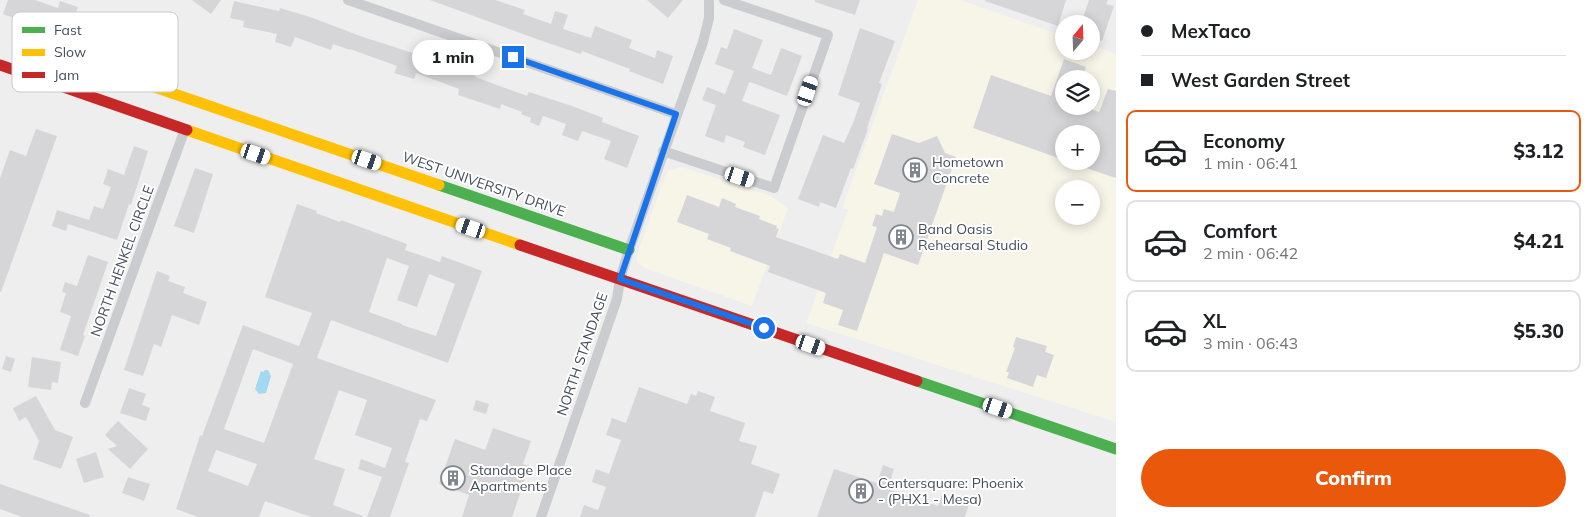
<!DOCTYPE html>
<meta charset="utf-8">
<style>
:root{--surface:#fff;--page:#f6f6f6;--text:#202124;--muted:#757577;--line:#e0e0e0;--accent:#ea580c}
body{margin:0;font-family:Mulish,sans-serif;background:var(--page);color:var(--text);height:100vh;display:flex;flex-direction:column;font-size:19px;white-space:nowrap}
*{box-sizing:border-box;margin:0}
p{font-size:16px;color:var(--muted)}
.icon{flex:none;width:28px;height:28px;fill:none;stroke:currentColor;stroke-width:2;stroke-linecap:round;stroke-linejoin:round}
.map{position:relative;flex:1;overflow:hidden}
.sheet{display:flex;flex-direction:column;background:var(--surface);width:475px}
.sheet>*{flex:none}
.hud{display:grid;align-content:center;height:110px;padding:0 25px;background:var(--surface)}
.needle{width:32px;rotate:19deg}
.tools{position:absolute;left:1055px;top:15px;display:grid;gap:10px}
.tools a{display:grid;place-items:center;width:45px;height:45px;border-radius:50%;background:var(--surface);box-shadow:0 2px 12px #0003;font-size:25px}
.end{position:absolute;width:22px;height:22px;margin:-11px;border:6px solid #1a73e8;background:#fff;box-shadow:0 0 0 2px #fff}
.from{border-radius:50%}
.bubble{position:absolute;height:35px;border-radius:18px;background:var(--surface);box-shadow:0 2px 12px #0003;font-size:16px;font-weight:800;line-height:35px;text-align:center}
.car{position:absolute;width:15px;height:30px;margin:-15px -8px;border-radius:6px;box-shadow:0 0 4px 1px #0007;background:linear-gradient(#fff 24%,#345 0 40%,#fff 0 76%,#345 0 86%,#fff 0)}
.hud b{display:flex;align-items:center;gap:18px;height:48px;font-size:19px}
.hud b+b{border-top:1px solid var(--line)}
.hud i{width:12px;height:12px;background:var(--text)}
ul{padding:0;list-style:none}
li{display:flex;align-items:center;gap:15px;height:82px;margin:0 10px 8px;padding:0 15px;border:2px solid var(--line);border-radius:10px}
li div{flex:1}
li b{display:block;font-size:19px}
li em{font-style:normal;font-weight:800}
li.selected{border-color:var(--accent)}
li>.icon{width:45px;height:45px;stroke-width:1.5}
.action{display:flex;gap:10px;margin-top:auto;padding:10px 25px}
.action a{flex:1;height:58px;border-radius:30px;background:var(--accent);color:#fff;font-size:20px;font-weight:800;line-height:58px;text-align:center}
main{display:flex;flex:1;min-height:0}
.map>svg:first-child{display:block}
</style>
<main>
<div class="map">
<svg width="1116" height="517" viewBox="0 0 1116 517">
<rect width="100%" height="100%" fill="#efeeee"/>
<g fill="#f7f4e8" fill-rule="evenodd">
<path d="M918 0H960L1064 36V51H1091V45L1116 54V422L806 323 848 210 842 208ZM1064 79H1091V106H1064ZM1064 134H1091V161H1064ZM1064 189H1091V216H1064Z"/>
<path d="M682 167 771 196 788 208 752 306 647 269 637 263V255L665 176 669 170Z"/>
</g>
<path fill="#a2d8f0" d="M265 370H268L271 376 266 393 259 394 255 389 261 371 263 372Z"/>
<g fill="#d6d6d8" fill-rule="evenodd">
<path d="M8 0H35L58 8 60 1 78 7 69 31 32 18 30 24 3 14Z"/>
<path d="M192 0H221L211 14Z"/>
<path d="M430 0H495L525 10 523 14 551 24 555 11 568 15 563 29 591 38 595 26 632 40 629 48 655 58 657 50 673 56 663 84 629 71 630 69 582 51 581 54 545 42Z"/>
<path d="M647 0H683L668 18Z"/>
<path d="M815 0H860L855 15 815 2Z"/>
<path d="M985 0H1066L1058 26 985 1Z"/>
<path d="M1089 0H1108L1106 4 1114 6 1102 41 1091 38V24H1081Z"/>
<path d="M234 1 279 11 280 8 310 17 363 37 438 61 437 63 476 76 475 77 527 96 529 92 572 106 603 118 602 122 639 136 627 168 604 159 611 141 582 131 578 141 562 135 566 124 543 116 539 126 530 122 531 118 521 114 522 112 501 104 500 109 458 95 459 89 416 73 414 79 394 73 397 66 350 49V50L333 44 331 50 295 37 291 47 275 42 277 34 243 27 244 21 230 18Z"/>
<path d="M860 28 895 41 879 83 882 84 867 128 868 129 853 169 851 168 836 208 820 202 819 207 798 199 823 135 844 143 853 123 860 103 838 95Z"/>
<path d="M734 29 763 40 752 68 771 75 781 48 802 56 787 96 750 82 749 83 742 101 780 115 765 155 743 147 745 142 726 135 724 143 705 136 716 105 702 100 707 87 725 94 734 71 715 64 721 47 727 49Z"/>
<path d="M1064 59 1086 67 1082 79H1064V106H1082L1099 112 1108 89 1116 91V178L1071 163 1072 161H1091V134H1064V160L973 128 991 75 1051 96Z"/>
<path d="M36 129 57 136 1 292H0V178L10 150 26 156Z"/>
<path d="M892 134 919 143 937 136 945 153 956 157 918 265 884 253 857 331 838 325 843 310 823 303 826 293 768 272 770 266 730 251 731 248 707 239 709 234 677 222 687 195 719 207 722 198 736 204 735 207 760 216 759 219 777 226 776 228 779 229 776 237 838 259 840 254 865 263 877 227 872 226 876 214 882 216 884 209 894 212 900 193 874 184Z"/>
<path d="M134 146 148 151 131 205 129 204 117 240 68 224 66 231 52 226 57 210 89 220 94 206 103 209 111 187 103 184 108 169 124 175Z"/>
<path d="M195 168 213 174 194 233 174 226Z"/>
<path d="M297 204 317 211 316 213 340 222 341 220 407 244 405 250 440 262 442 256 482 271 448 363 331 320 317 358 436 400 427 421 420 419 405 462 409 463 390 517H367L382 477 358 469 361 459 385 468 392 448 355 435 367 400 339 390 314 459 345 469 333 505 363 516V517H311L265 501 259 517H198L176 509 197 445 200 435 202 436 243 325 299 346 312 313 265 297ZM387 258 409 266 397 300 417 307 429 274 455 284 436 336 402 325V324L369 312ZM253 349 293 364 264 443 224 429ZM216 450 257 464 248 486 208 471Z"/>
<path d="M88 255 108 262 83 335 85 336 78 356 60 350 71 316 60 312 66 293 62 292 65 282 77 286Z"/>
<path d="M157 271 170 276 168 281 185 287 183 293 207 302 199 325 172 315 161 347 154 344 143 376 124 370Z"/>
<path d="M1016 337 1047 346 1045 352 1054 355 1046 378 1037 375 1033 387 1007 378 1009 372H1006L1015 348 1013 347Z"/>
<path d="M6 356 15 359 11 372 2 369Z"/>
<path d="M32 357 61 362 58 383 52 382 51 390 28 387Z"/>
<path d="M639 387 687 404 691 394 696 396 698 391 715 397 710 411 745 423 739 441 757 446 751 464 780 474 773 494 764 491 755 517H580L584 505 598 510 606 487 592 482 596 469 609 474 621 440 606 435 612 418 626 423Z"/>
<path d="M129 388 146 394 142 405 150 408 146 421 120 413Z"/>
<path d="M36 396 55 430 73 437 61 469 33 459 39 441 26 417 19 421 13 408Z"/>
<path d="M476 400 489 404 486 414 473 410Z"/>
<path d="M118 421 148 449 130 469 108 449 117 446 105 435Z"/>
<path d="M493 428 531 441 523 464 529 466 519 497 512 517H462L469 495 439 484 455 439 485 450Z"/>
<path d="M96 452 104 477 84 483 76 459Z"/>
<path d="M883 465 894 469 888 489 938 506 942 495 955 500 956 496 970 501 965 517H817L834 469 877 483Z"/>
<path d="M128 477 150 484 144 501 122 493Z"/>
<path d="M0 484 90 515 89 517H22L0 509Z"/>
</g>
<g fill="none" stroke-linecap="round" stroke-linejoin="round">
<g stroke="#cacccf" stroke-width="10">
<path d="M348 0 676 114"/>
<path d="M663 151 774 188 828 35 724 0"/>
<path d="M85 403 185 129"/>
<path d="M541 517 617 299 620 279 629 250 703 42 709 18V0"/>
</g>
<g stroke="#4caf50" stroke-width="11">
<path d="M439 185 629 250"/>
<path d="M917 381 1116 449"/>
</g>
<g stroke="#ffc107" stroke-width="11">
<path d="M87 95 95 73 108 71 439 185"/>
<path d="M187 130 520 245"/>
</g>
<g stroke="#c62828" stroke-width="11">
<path d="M0 65 187 130"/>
<path d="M520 245 917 381"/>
</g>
</g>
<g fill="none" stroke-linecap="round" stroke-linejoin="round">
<path stroke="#1a73e8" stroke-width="6" d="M513 57 676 114 620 279 764 328"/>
</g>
<defs>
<g id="building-ring" transform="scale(1.25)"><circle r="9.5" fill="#fff" stroke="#80868f" stroke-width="1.5"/><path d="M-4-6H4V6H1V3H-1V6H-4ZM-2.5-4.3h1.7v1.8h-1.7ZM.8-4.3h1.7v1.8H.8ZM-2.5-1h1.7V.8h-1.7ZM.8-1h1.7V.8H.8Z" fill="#80868f"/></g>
</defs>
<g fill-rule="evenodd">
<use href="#building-ring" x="915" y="170"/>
<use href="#building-ring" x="901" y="237"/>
<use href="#building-ring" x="453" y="478"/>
<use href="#building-ring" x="861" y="491"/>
</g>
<g text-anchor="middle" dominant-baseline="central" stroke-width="4" stroke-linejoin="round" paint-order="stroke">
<g font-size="14" fill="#444e5c" stroke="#fff" text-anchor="start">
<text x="932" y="162">Hometown<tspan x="932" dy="16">Concrete</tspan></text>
<text x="918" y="229">Band Oasis<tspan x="918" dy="16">Rehearsal Studio</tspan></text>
<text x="470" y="470">Standage Place<tspan x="470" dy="16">Apartments</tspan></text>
<text x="878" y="483">Centersquare: Phoenix<tspan x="878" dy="16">- (PHX1 - Mesa)</tspan></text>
</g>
<g font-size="14" fill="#444e5c" stroke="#fff">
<text transform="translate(484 184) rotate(19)">WEST UNIVERSITY DRIVE</text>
<text transform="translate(122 261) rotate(-70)">NORTH HENKEL CIRCLE</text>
<text transform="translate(582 354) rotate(-71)">NORTH STANDAGE</text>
</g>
</g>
<rect x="12" y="12" width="166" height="80" rx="8" fill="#fff" stroke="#c7cace" stroke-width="1"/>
<rect x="22" y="27" width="23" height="6" fill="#4caf50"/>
<rect x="22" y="49" width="23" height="7" fill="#ffc107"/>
<rect x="22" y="72" width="23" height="6" fill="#c62828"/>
<g font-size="14" fill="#444e5c">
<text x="54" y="35">Fast</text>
<text x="54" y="57">Slow</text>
<text x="54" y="80">Jam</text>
</g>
</svg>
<div class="tools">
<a><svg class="needle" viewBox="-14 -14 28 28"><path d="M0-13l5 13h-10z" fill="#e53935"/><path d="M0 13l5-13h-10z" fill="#757577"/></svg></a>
<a><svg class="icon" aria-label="layers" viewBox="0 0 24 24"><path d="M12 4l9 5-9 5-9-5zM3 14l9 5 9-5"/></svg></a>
<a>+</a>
<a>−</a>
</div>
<i class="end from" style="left:764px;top:328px"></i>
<i class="end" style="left:513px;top:57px"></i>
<div class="bubble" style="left:412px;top:40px;width:82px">1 min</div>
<i class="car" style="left:808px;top:91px;rotate:19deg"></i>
<i class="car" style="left:256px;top:154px;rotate:109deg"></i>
<i class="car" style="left:367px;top:160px;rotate:109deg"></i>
<i class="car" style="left:740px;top:177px;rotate:108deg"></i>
<i class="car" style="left:471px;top:228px;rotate:289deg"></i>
<i class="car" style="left:811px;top:345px;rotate:109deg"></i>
<i class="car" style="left:998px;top:408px;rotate:109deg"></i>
</div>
<section class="sheet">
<div class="hud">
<b><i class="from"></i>MexTaco</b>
<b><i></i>West Garden Street</b>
</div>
<ul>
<li class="selected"><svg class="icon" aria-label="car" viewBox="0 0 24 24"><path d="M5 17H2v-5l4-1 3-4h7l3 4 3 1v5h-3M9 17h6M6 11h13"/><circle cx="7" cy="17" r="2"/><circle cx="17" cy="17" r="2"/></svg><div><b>Economy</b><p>1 min · 06:41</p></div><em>$3.12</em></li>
<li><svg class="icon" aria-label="car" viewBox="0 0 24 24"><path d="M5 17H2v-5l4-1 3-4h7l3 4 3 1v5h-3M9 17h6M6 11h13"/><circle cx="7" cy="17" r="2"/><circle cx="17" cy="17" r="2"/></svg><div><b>Comfort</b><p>2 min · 06:42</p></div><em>$4.21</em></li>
<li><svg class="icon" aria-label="car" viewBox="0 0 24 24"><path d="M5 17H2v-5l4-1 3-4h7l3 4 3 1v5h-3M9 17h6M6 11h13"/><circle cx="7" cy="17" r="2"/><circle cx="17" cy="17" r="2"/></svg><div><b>XL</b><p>3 min · 06:43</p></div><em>$5.30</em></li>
</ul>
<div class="action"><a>Confirm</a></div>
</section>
</main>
